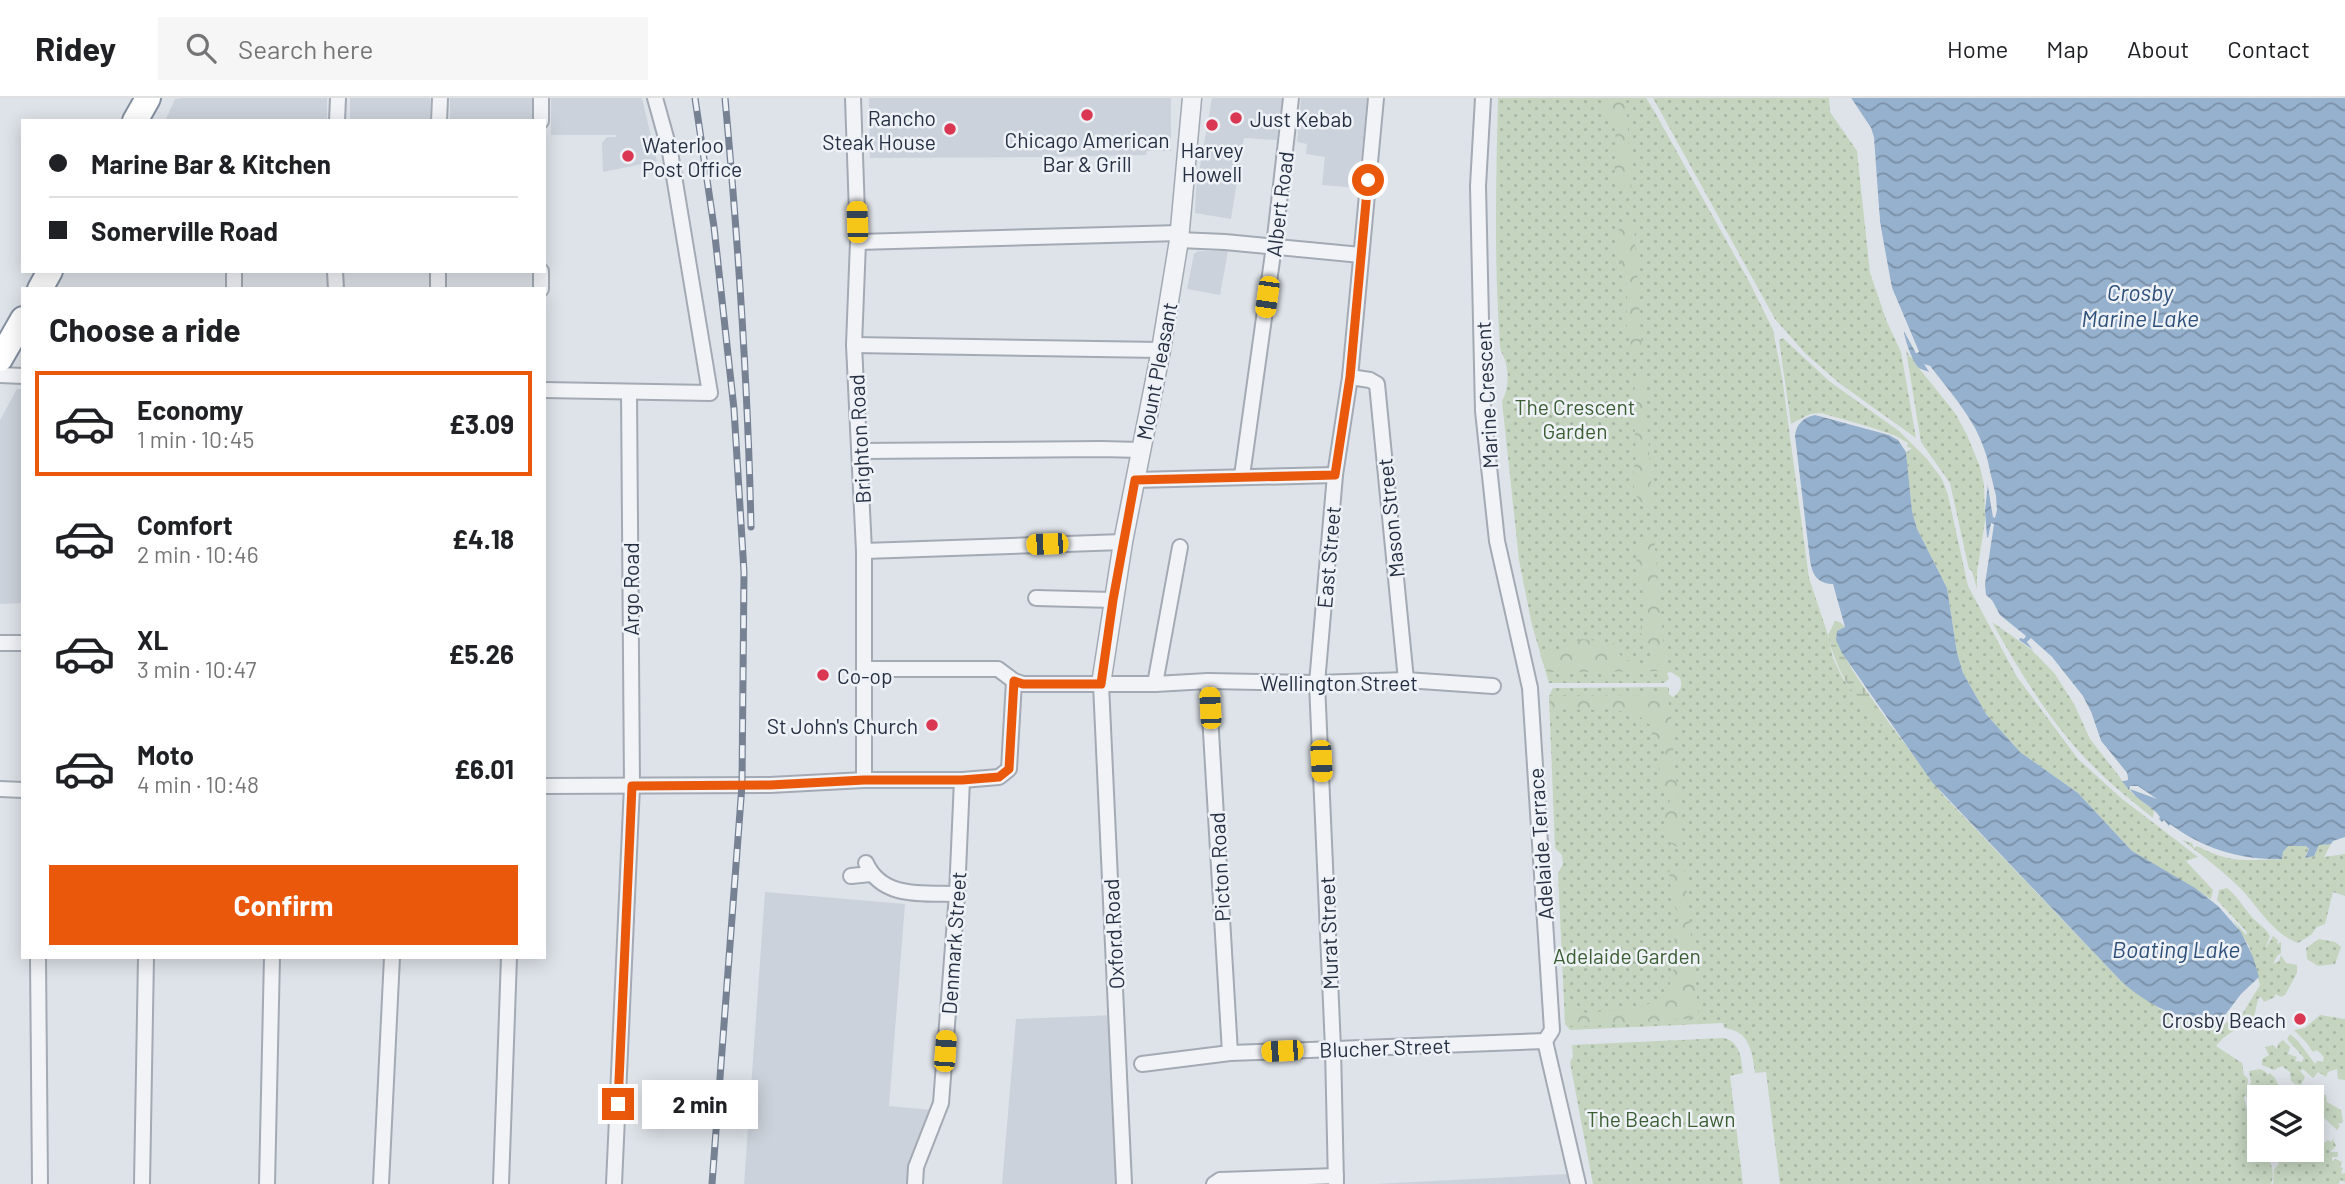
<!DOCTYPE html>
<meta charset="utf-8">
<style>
:root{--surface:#fff;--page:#f6f6f6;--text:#202124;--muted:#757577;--line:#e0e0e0;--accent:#ea580c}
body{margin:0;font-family:Barlow,sans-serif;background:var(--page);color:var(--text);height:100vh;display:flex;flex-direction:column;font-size:26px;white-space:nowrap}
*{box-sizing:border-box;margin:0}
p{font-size:23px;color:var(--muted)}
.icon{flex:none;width:38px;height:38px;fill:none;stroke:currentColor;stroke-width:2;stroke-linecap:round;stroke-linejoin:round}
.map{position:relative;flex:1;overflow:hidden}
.details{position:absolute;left:21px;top:189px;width:525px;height:672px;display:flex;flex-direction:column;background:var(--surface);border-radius:0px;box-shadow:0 4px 18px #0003}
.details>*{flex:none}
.banner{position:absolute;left:21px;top:21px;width:525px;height:154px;border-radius:0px;box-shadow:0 4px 18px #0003;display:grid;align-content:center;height:154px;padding:0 28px;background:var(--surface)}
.controls{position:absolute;left:2247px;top:987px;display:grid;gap:14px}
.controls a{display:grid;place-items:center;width:77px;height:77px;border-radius:0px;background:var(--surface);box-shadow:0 4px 18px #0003;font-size:35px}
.end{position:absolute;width:32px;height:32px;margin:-16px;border:9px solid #ea580c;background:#fff;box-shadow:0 0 0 4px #fff}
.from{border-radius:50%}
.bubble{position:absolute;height:49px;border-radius:0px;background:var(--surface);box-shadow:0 4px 18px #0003;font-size:23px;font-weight:700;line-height:49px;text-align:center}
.car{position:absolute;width:21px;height:42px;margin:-21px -10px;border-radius:9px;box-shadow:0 0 5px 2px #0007;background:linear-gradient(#f5c518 24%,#345 0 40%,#f5c518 0 76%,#345 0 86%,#f5c518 0)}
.banner b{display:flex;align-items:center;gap:24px;height:66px;font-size:26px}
.banner b+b{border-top:2px solid var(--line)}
.banner i{width:18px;height:18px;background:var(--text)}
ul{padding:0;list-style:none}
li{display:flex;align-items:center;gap:21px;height:105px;margin:0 14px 10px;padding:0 14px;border:4px solid transparent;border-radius:0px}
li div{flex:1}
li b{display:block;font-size:26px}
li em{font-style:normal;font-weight:700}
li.selected{border-color:var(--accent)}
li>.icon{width:63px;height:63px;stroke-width:1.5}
h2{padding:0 28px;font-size:32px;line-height:84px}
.button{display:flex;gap:14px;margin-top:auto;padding:14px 28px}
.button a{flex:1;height:80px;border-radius:0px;background:var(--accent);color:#fff;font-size:28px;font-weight:700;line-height:80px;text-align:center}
header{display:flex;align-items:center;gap:42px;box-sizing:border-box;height:98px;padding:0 35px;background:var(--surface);border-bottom:2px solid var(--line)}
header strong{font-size:33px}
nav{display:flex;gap:38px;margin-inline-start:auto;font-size:24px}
.search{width:490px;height:63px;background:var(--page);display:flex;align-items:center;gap:18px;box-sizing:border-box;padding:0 24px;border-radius:0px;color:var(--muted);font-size:26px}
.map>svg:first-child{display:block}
</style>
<header>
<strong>Ridey</strong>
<div class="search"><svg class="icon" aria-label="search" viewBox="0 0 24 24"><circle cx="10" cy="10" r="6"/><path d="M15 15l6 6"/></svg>Search here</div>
<nav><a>Home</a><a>Map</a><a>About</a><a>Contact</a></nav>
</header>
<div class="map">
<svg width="2345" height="1086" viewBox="0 0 2345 1086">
<defs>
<pattern id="green-dots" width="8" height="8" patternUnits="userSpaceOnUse" patternTransform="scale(1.75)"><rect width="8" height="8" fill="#c4d4bf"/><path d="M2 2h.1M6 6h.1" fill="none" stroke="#a8b6a5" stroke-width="1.8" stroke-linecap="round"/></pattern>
<pattern id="forest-crowns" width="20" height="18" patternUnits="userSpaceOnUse" patternTransform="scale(1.75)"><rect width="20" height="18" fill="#c4d4bf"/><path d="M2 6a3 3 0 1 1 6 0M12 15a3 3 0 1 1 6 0" fill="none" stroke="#a8b6a5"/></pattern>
<pattern id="wetland-marsh" width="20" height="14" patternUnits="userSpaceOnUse" patternTransform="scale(1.75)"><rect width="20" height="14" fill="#c4d4bf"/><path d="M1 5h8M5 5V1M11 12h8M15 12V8" fill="none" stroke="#a8b6a5"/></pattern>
<pattern id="water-waves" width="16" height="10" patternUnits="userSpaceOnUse" patternTransform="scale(1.75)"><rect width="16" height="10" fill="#96b1cd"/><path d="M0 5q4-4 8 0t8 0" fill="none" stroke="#7a90a8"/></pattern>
</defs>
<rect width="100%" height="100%" fill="#dee3e9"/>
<g fill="#ccd2db">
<path d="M182 0H327V23H165L175 1Z"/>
<rect x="350" y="0" width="80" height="23"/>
<rect x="450" y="0" width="82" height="23"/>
<path d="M551 0H642L657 63 603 74 602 45 607 39H616V37H551Z"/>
<path d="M869 0H1171V53H1147L1146 57 1051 59 870 60Z"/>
<path d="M1212 0H1282L1277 42 1244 40 1231 121 1195 115 1196 91Z"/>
<path d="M1301 0H1367L1358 90 1322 87 1325 59 1306 56 1307 46 1297 44Z"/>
<path d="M1198 153H1228L1220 197 1187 191 1194 156Z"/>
<path d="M17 291H23V505L0 506V322Z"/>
<path d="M765 794 905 806 889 1008 932 1012 916 1047 912 1086H744Z"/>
<path d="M1115 917 1123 1086H1002L1016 921Z"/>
<path d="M1567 1076 1568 1086H1375Z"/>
</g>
<g fill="url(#green-dots)">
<path d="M1498 0H1646L1653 11 1750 185 1773 232 1782 279 1809 480 1828 537 1833 560 1842 579 1879 628 1887 629 1890 626 1943 697 2120 882 2160 911 2189 922 2214 928H2219L2241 918 2260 887 2249 848 2233 822 2246 837 2247 834 2217 802 2219 792 2227 790C2237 798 2242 807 2250 817 2256 825 2264 827 2270 838L2265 851 2273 838 2278 842 2277 846 2281 844V855L2277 858 2273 866 2279 863 2281 857 2286 865 2297 867V875L2285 897 2281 899 2275 896V899L2264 904 2261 899 2258 901 2253 924C2238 930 2226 935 2216 948L2242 965 2244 977 2248 981 2247 994 2251 984 2249 973 2260 971 2266 974 2267 977 2270 975 2275 980 2282 994 2286 991 2292 992 2294 997 2293 999H2259V1008L2248 1002 2245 997 2244 999C2245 1005 2248 1011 2248 1017 2249 1031 2245 1038 2259 1048V1052H2263C2270 1063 2276 1073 2271 1086H1780L1766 974 1755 975C1752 953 1750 933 1724 930L1723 925 1570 932 1565 926 1558 775 1563 766 1562 757 1555 750 1549 598 1553 590 1666 589 1669 590V596L1673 599C1680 593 1683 589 1680 580L1671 574 1667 575 1669 581 1664 585H1549L1532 527 1519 462 1502 303C1509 291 1509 275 1505 262 1503 256 1500 253 1500 247 1494 165 1496 82 1498 0Z"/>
<path d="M1653 0H1829L1830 14 1857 53 1870 175 1887 224 1901 254 1916 340 1839 285 1805 255 1775 221Z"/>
<path d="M1783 240 1829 283 1899 333 1927 361 1942 381 1948 397 1968 488 2017 579 2078 661 2121 700 2198 759 2186 763 2213 792 2211 801 2132 753 2078 695 2020 654 1986 616 1963 575 1957 555 1947 490 1917 431 1912 413 1906 355 1912 350 1907 349 1908 345 1896 338 1870 329 1821 315 1810 316 1791 326 1779 242Z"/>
<path d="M1906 252 1910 259 1914 260V264L1955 315 1967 337 1980 369 1984 387 1985 423 1977 474V491L1972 473 1969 471 1950 385 1921 344Z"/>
<path d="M1992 524 2032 552 2055 576 2074 606 2090 641 2133 696 2154 711 2153 720C2135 705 2116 691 2099 674 2055 632 2022 578 1992 524Z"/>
<path d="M2182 742 2192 745 2194 750 2197 748C2232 766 2244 762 2281 761L2283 754 2287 748H2306L2309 751 2305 759 2314 758 2319 747 2331 746 2324 759 2345 756V798L2333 794 2325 826 2317 829 2311 837 2298 845C2274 837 2258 809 2242 792 2223 773 2203 758 2182 742Z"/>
<path d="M2319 841 2335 844 2341 849 2335 866 2318 868 2307 861 2306 850Z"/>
<path d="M2320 917 2345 921V982L2338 981 2337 971 2328 974 2326 979 2318 974 2313 980 2303 971 2300 973 2305 979 2301 987 2295 986 2291 983 2290 974 2282 968 2274 972 2262 967V961L2269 957 2265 949 2273 947 2277 951 2278 946 2283 942 2290 949 2288 956 2297 959 2295 963 2302 964 2304 960 2287 941 2290 936 2298 943 2315 966 2317 963 2323 964 2324 959 2317 952 2313 954 2306 944 2294 932 2305 930Z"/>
<path d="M1724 940C1741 945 1741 960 1743 975L1730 978 1743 1086H1593L1570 964 1573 958 1572 947Z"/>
<path d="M2318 995 2326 997 2327 1004 2341 1012 2343 1024 2338 1026 2340 1028 2337 1032 2321 1017 2318 1010H2312V1001Z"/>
<path d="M2319 1040 2323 1042 2324 1045 2328 1042 2331 1044 2333 1041 2336 1048 2330 1054H2338V1059H2332V1063L2336 1061 2342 1064 2340 1069 2343 1070 2341 1076 2345 1075V1084L2340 1082 2339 1086H2273L2274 1071 2279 1066 2276 1060 2279 1056 2281 1058 2283 1055 2294 1057 2296 1053 2302 1055 2306 1052H2312V1049L2317 1052Z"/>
</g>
<g fill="url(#forest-crowns)">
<path d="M1611 0H1626L1632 99 1617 89C1609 63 1626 30 1603 9Z"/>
<path d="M1634 125 1642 255 1637 254C1620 238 1630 204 1626 184 1623 166 1614 153 1615 135L1625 126Z"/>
<path d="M1644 280 1653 411H1647L1636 398 1634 389 1633 377 1636 357 1633 304 1636 281Z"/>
<path d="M1654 438 1666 573 1547 574 1540 557 1550 555 1582 541 1614 545C1617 564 1652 578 1653 551L1639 533C1657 501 1625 470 1641 439Z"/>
<path d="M1668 597 1683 749H1677L1666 742 1663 715 1671 701 1660 686 1659 669 1667 661 1663 650 1652 640 1651 628 1638 617H1631L1615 611 1587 612 1568 611 1550 614 1549 598Z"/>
<path d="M1684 767 1699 920 1576 929 1565 926V912L1579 911 1586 915C1661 907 1678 913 1674 829L1678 823 1679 816 1672 805 1669 773 1678 768Z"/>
</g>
<path fill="url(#wetland-marsh)" d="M1835 523 1840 524 1845 529 1837 533C1833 551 1878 608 1890 626L1887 629 1879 628C1854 598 1836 574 1828 537Z"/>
<g fill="url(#water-waves)">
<path d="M1851 0H2345V739L2333 743 2331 746 2319 747 2314 758 2305 760 2309 751 2306 748H2288L2283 754 2282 761C2240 762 2204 751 2170 726L2169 728 2164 722 2162 724 2159 721 2160 719C2152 707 2137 703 2130 691L2157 701 2138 688H2130L2129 692 2122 683 2128 682 2127 675 2101 643 2091 614 2082 598 2052 559 2031 541 2027 544 2035 553 2019 542 2020 540 2024 541 2026 538 2000 517 1992 502 1986 497 1985 486 1994 426 1991 425 1988 440 1987 439 1985 413 1988 385 1993 419C1991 399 1992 379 1987 360 1978 325 1952 296 1930 268L1925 267 1929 274C1925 272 1921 272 1918 269 1913 265 1903 238 1904 231L1916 255 1919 254 1892 190 1880 124 1871 30Z"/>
<path d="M1815 317 1889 337 1898 342 1906 354 1912 413 1917 431 1947 490 1957 555 1963 575 1986 616 2020 654 2078 695 2132 753 2195 790 2218 808 2241 834 2253 859 2259 879 2241 896 2219 925 2214 928C2177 920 2148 908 2120 882L1932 684 1842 555 1836 542 1837 533 1845 529 1833 486C1818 486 1812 477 1810 462L1795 338C1796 326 1804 319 1815 317Z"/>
</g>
<g fill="#dee3e9">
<path d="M1846 0H1851L1871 30 1874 39 1880 124 1885 159 1892 190 1919 254 1916 255 1901 228 1903 227 1889 191 1882 160 1876 124 1870 39 1868 32 1849 6 1847 8Z"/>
<path d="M1924 266 1930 268 1975 330 1986 357 1996 398 1997 412 1995 420 1993 419 1983 358 1972 331Z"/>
<path d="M2031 540 2052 559 2083 598 2091 614 2101 643 2127 675 2128 682 2122 683 2120 679H2124V676L2098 644 2088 615 2080 600 2049 562 2036 550 2038 554 2036 557 2032 552H2033L2027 544Z"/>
</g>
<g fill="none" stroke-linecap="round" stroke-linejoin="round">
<g stroke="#a3aab4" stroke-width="18">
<g id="minor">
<path d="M853 0 858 144 854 247 864 453V682"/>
<path d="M1483 0 1478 88 1483 313 1497 443 1530 590 1552 932 1545 943"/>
<path d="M337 23 338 0"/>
<path d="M439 23 440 0"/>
<path d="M541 23V0"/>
<path d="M1179 142 1225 144 1361 157"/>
<path d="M858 144 1180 135"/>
<path d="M335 173 336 191"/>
<path d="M234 191V173"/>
<path d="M438 191V173"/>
<path d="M541 191V173"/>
<path d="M854 247 1161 252"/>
<path d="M0 277 23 278"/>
<path d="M1350 279 1370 282 1377 286 1406 582"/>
<path d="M544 292 710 295 670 54 655 0"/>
<path d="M860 353 1101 351 1141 352"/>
<path d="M1242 378 1274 148 1291 0"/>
<path d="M1135 382 1335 377"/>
<path d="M864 453 1123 444"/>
<path d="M1036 500 1113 502"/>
<path d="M0 545H23"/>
<path d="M865 571H998L1014 583"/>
<path d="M1208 583 1230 955"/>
<path d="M1101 586 1124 1086"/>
<path d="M1155 586 1180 449"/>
<path d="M544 688 770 687 864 682H962L999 679 1009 671 1014 583 1023 586H1155L1208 583 1317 585 1406 582 1493 588"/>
<path d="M0 691 23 692"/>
<path d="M866 765C882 801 923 795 957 796"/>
<path d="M851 778 871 776"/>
<path d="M38 859 40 1086"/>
<path d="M1545 943 1578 1086"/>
<path d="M1142 966 1230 955 1545 943"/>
<path d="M142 1086 146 859"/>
<path d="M267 1086 272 859"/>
<path d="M381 1086 392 859"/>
<path d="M501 1086 509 859"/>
<path d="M614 1086 632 688 629 294"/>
<path d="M915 1086 916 1069 941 1005 957 796 962 682"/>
<path d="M1214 1086 1220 1082 1336 1078"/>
<path d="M1336 1086 1333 950 1317 585 1335 377 1350 279 1376 0"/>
</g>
</g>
<g stroke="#a3aab4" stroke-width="21">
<path id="tertiary" d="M1101 586 1123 444 1161 252 1179 142 1192 0"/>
</g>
<g stroke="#8490a1" stroke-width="28">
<g id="trunk">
<path d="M135 23 148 0"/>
<path d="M40 191 50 173"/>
<path d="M0 261 23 221"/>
</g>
</g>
<use href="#minor" stroke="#f1f3f7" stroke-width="14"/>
<use href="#tertiary" stroke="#f1f3f7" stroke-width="18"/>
<use href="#trunk" stroke="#fff" stroke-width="24"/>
<g stroke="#768294" stroke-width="7">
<g id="rail">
<path d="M695 0 714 129 734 311 744 474 742 687 712 1086"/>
<path d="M725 0C738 143 748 286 751 429"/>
</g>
</g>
<use href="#rail" stroke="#eef2f7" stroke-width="4.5" stroke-dasharray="13" stroke-linecap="butt"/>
</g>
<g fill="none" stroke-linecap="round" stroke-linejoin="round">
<path stroke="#ea580c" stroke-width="9" d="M618 1006 632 688 770 687 864 682H962L999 679 1009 671 1014 583 1023 586H1101L1113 502 1135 382 1335 377 1350 279 1368 82"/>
</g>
<g fill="#da3852" stroke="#eef2f7" stroke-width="2.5">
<circle cx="1087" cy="17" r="7"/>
<circle cx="1236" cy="20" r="7"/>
<circle cx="1212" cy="27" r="7"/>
<circle cx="950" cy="31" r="7"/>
<circle cx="628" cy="58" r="7"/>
<circle cx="823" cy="577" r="7"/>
<circle cx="932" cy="627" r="7"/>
<circle cx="2300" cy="921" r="7"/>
</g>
<g text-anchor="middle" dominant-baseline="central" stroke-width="5" stroke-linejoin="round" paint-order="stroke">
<g font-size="21" fill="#263042" stroke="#eef2f7" text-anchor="end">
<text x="936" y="19">Rancho<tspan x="936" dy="24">Steak House</tspan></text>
<text x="1250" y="20" text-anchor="start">Just Kebab</text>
<text x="1087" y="41" text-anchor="middle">Chicago American<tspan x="1087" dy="24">Bar &amp; Grill</tspan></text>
<text x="642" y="46" text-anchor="start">Waterloo<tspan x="642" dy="24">Post Office</tspan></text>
<text x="1212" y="51" text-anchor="middle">Harvey<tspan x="1212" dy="24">Howell</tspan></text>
<text x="837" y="577" text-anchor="start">Co-op</text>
<text x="918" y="627">St John's Church</text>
<text x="2286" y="921">Crosby Beach</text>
</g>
<g font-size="21" fill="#263042" stroke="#eef2f7">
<text transform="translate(1279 106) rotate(-83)">Albert Road</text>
<text transform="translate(1156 273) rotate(-79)">Mount Pleasant</text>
<text transform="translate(1486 297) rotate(-93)">Marine Crescent</text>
<text transform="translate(859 341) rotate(-93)">Brighton Road</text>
<text transform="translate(1390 420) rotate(-96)">Mason Street</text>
<text transform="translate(1328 459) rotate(-85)">East Street</text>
<text transform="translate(630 491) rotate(-90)">Argo Road</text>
<text x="1339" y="584">Wellington Street</text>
<text transform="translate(1540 746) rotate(-94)">Adelaide Terrace</text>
<text transform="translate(1219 769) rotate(-93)">Picton Road</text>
<text transform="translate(1328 835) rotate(-92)">Murat Street</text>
<text transform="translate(1113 836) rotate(-93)">Oxford Road</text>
<text transform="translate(953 845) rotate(-86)">Denmark Street</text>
<text transform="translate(1385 949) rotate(-2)">Blucher Street</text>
</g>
<g font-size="21" fill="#3b5e32" stroke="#eef2f7">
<text x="1575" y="308">The Crescent<tspan x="1575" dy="24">Garden</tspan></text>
<text x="1627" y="857">Adelaide Garden</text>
<text x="1661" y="1020">The Beach Lawn</text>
</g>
<g font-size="23" font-style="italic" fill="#2d4f79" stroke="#eef2f7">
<text x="2140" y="194">Crosby<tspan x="2140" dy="26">Marine Lake</tspan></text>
<text x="2176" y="851">Boating Lake</text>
</g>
</g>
</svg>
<div class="controls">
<a><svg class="icon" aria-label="layers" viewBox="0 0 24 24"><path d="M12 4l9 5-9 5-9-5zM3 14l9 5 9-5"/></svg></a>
</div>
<i class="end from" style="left:1368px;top:82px"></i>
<i class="end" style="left:618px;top:1006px"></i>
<div class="bubble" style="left:642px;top:982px;width:116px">2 min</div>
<i class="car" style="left:857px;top:124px;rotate:358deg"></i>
<i class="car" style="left:1267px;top:199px;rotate:188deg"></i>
<i class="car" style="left:1047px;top:446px;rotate:268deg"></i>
<i class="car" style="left:1210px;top:610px;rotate:357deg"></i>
<i class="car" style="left:1321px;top:663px;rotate:177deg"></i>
<i class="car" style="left:945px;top:953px;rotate:4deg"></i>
<i class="car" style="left:1282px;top:953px;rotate:267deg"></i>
<div class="banner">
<b><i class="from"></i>Marine Bar &amp; Kitchen</b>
<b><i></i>Somerville Road</b>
</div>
<section class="details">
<h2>Choose a ride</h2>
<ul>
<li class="selected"><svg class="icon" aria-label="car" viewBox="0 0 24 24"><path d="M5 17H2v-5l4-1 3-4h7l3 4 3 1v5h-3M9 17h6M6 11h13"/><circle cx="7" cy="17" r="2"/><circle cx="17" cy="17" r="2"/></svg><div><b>Economy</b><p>1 min · 10:45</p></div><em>£3.09</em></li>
<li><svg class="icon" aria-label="car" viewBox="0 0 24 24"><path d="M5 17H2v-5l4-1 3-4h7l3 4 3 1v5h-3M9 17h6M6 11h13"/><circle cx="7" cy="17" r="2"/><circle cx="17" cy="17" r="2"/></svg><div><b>Comfort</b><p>2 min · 10:46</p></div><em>£4.18</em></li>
<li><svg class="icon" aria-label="car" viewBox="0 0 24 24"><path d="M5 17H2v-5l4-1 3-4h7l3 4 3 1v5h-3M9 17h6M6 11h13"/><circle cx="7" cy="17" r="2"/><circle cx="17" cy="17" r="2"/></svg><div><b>XL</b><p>3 min · 10:47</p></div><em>£5.26</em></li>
<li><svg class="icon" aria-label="car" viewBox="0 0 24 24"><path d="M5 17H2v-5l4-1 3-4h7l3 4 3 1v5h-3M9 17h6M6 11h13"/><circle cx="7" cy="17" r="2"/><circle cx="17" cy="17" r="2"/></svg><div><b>Moto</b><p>4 min · 10:48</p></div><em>£6.01</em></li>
</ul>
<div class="button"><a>Confirm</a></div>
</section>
</div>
